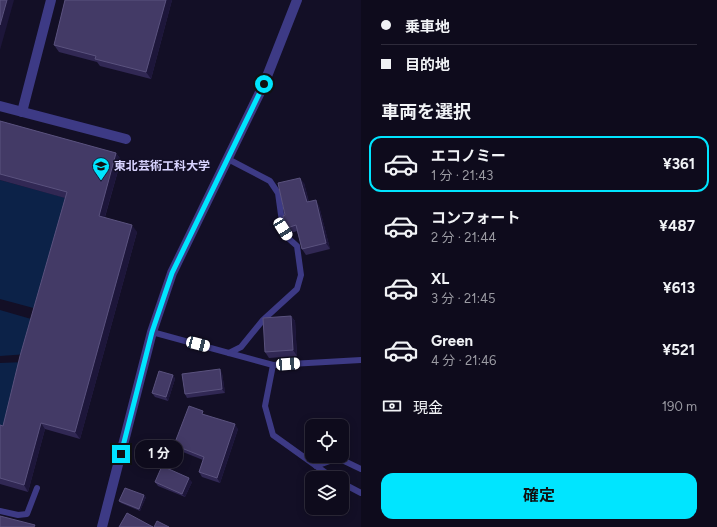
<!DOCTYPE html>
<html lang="ja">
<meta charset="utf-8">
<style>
:root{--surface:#0e0b1c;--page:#171425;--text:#f1f3f6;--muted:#9b9ba3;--line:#2e2b3b;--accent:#00e5ff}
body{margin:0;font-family:Figtree,"Noto Sans JP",sans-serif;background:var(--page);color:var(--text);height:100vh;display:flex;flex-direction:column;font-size:15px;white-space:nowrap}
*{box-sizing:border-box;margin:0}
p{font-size:13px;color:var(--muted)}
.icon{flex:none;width:22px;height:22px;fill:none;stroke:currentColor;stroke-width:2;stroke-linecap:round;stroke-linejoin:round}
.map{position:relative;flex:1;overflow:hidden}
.details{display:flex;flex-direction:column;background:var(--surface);width:356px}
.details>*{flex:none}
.hud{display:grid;align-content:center;height:88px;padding:0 20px;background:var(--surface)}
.fabs{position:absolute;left:305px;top:419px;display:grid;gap:8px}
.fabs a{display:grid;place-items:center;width:44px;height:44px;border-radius:8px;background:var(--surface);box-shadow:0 2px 10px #0003,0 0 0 1px var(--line);font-size:20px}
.end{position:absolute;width:18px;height:18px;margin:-9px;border:5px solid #00e5ff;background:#111;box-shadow:0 0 0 2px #111}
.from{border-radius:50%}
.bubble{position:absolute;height:28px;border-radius:12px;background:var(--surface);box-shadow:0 2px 10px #0003,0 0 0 1px var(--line);font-size:13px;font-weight:700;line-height:28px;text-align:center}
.car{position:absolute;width:12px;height:24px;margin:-12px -6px;border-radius:5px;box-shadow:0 0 3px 1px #0007;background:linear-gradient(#fff 24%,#345 0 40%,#fff 0 76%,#345 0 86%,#fff 0)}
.hud b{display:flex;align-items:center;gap:14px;height:38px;font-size:15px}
.hud b+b{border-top:1px solid var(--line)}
.hud i{width:10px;height:10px;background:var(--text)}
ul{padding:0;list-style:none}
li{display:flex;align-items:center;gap:12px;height:56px;margin:0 8px 6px;padding:0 12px;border:2px solid transparent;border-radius:12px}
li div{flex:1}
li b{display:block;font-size:15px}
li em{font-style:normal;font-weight:700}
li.current{border-color:var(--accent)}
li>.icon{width:36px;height:36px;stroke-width:1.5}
h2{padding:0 20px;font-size:18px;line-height:48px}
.pay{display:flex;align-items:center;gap:10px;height:44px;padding:0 20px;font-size:15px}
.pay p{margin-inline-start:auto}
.primary-button{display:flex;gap:8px;margin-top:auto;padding:8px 20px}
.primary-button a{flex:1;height:46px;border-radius:12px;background:var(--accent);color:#111;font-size:16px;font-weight:700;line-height:46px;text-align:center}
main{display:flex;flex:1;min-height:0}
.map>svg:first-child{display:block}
</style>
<main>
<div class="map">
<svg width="361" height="527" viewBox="0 0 361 527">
<rect width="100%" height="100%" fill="#130f26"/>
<g fill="#0c2248">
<path d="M0 180 92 205 41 310 0 299Z"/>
<path d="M0 310 38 321 28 354 0 356Z"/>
<path d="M26 362 12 417 0 430V363Z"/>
</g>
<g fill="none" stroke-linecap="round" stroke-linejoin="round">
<g stroke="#3d3a85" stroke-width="6">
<path d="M228 159 270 181 278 193 283 229 288 238 297 246 301 275 297 289 263 320 241 347 229 353"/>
<path d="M152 332 273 365 361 360"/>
<path d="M273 365 265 406 273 435 333 478"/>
<path d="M316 466 338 458 361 469"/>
<path d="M342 483 361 493"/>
<path d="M0 511 18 515 27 514 37 488"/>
</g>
<g stroke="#3d3a85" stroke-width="10">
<path d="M0 106 126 139"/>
<path d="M22 112 51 0"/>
<path d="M102 527 152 332 172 273 264 84 297 0"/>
</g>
</g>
<g fill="#312854">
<path d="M65 0H172L151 79 100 66 97 62 59 52 54 45Z"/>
<path d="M0 121 116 153 121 160 105 217 137 232 80 439 45 429 28 492 0 484V425L3 426 65 198 0 180Z"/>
<path d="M304 183 309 202 319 206 330 249 306 255 302 249 297 231 291 233 286 227Z"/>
<path d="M291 316 295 321 297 356 269 358 265 352Z"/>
<path d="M222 373 225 393 187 398 185 394Z"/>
<path d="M173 375 175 379 168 401 155 397 152 393Z"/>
<path d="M206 415 238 429 220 483 202 477 199 472 203 460 178 450 174 445Z"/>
<path d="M155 482H192L185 497 158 486Z"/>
<path d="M146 497 140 511 121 503 119 501Z"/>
</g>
<g fill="#1d163a">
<path d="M7 0H14L0 50V25Z"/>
<path d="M166 0H172L151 79 146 72Z"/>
<path d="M116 153 121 160 103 223 99 216Z"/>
<path d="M300 178 304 183 310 208 307 202Z"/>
<path d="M316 200 319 206 330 249 326 243Z"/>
<path d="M132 225 137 232 80 439 75 432Z"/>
<path d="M291 316 295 321 297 356 293 350Z"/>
<path d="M220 369 222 373 225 393 222 389Z"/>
<path d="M173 375 175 379 168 401 166 397Z"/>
<path d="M41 423 45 429 28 492 24 485Z"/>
<path d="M235 424 238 429 220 483 217 478Z"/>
<path d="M189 478 192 482 185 497 182 494Z"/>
<path d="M144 495 146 497 140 511 139 509Z"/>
</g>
<g fill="#433a66" stroke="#5a527e">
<path d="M0 0H7L0 25Z"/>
<path d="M65 0H166L146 72 95 59 96 56 54 45Z"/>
<path d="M0 121 116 153 99 216 132 225 75 432 41 423 24 485 0 478V425L3 426 20 356 67 192 0 174Z"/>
<path d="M300 178 307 202 316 200 326 243 302 249 296 225 287 228 286 227 283 216 285 215 278 183Z"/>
<path d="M291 316 293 350 265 352 263 318Z"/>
<path d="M220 369 222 389 185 394 182 374Z"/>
<path d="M159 371 173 375 166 397 152 393Z"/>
<path d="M189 406 203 411 202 414 235 424 217 478 199 472 204 457 174 445Z"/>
<path d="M162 466 189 478 182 494 155 482Z"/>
<path d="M125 488 144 495 139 509 119 501Z"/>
<path d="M127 513 153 527H119Z"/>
<path d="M0 516 35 525 34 527H0Z"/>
<path d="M157 521 169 527H154Z"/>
</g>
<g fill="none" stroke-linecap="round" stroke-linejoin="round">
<path stroke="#00e5ff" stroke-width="5" d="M121 454 152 332 172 273 264 84"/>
</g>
<defs>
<g id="school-pin" transform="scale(0.9)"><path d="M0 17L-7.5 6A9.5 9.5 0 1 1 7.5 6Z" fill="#00e5ff" stroke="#130f26"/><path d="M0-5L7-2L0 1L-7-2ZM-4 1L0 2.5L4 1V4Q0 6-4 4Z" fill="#111"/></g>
</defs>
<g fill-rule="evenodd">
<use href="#school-pin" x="101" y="166"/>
</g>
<g text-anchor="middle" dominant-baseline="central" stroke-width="3" stroke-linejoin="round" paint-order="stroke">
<g font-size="12" font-weight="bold" fill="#d9d4ff" stroke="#130f26" text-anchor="start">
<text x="114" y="166">東北芸術工科大学</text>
</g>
</g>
</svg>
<div class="fabs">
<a><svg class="icon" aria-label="locate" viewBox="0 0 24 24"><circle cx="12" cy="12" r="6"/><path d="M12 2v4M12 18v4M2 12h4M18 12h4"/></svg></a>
<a><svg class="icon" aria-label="layers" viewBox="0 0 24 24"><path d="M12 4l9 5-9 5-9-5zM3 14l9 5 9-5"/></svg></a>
</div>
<i class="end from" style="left:264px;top:84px"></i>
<i class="end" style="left:121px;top:454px"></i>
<div class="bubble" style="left:135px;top:440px;width:48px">1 分</div>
<i class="car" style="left:283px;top:229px;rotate:148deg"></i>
<i class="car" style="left:198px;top:344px;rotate:105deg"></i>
<i class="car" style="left:288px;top:364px;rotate:86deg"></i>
</div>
<section class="details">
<div class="hud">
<b><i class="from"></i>乗車地</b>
<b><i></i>目的地</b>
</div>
<h2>車両を選択</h2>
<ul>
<li class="current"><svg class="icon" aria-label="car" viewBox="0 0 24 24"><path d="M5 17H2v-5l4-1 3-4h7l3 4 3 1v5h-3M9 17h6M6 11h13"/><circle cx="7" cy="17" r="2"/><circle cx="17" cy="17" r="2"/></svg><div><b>エコノミー</b><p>1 分 · 21:43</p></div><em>¥361</em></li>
<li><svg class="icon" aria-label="car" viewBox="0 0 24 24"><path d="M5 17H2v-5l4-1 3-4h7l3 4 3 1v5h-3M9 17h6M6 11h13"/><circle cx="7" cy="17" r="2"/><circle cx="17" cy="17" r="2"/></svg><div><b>コンフォート</b><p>2 分 · 21:44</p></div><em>¥487</em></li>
<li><svg class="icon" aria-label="car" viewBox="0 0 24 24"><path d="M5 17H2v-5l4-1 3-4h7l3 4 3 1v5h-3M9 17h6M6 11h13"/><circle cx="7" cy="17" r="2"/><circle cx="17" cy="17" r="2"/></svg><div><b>XL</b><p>3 分 · 21:45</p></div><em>¥613</em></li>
<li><svg class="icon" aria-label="car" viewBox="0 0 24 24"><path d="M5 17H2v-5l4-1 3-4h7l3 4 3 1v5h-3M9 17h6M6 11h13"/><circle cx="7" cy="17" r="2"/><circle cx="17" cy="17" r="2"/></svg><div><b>Green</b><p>4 分 · 21:46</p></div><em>¥521</em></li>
</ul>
<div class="pay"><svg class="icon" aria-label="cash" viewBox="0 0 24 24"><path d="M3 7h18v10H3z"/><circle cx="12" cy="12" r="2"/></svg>現金<p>190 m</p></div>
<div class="primary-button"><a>確定</a></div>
</section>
</main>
